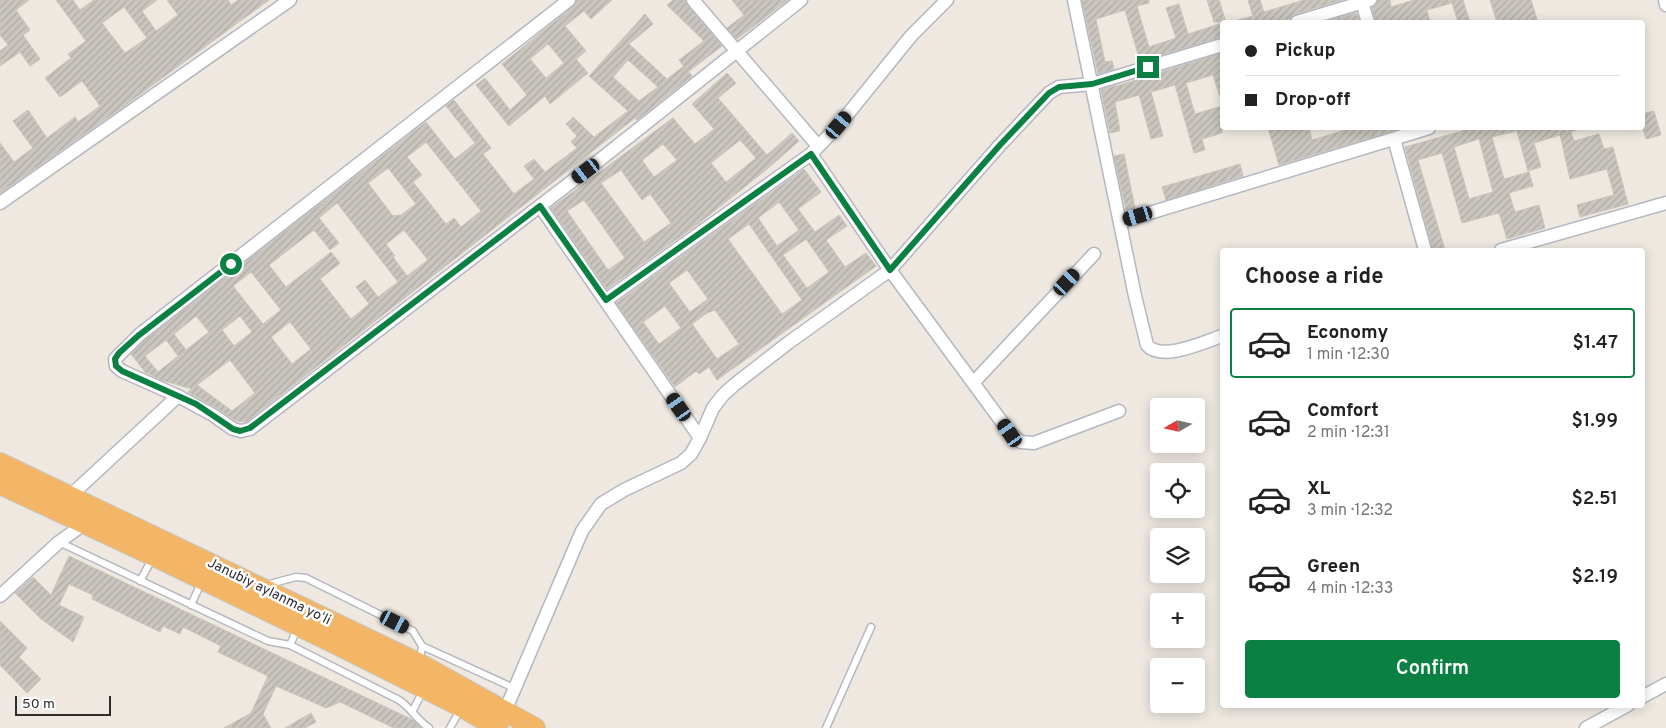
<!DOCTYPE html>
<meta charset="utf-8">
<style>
:root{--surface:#fff;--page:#f6f6f6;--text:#222;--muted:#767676;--line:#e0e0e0;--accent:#0b8043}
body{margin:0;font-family:Overpass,sans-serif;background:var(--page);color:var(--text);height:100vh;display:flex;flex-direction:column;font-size:19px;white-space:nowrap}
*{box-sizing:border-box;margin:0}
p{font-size:16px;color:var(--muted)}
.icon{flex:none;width:28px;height:28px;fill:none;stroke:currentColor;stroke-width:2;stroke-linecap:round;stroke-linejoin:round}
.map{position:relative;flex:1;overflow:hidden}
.drawer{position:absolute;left:1220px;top:248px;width:425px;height:460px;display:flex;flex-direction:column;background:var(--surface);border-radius:5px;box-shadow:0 2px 12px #0003}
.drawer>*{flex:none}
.guide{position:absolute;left:1220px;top:20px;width:425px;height:110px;border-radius:5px;box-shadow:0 2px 12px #0003;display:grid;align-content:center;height:110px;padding:0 25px;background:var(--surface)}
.needle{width:32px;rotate:261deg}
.controls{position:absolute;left:1150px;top:398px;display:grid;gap:10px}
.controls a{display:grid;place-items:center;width:55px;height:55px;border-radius:5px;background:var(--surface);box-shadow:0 2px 12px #0003;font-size:25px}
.scale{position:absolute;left:15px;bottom:12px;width:96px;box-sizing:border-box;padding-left:5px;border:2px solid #2e2e2e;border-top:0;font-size:14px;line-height:18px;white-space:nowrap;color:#2e2e2e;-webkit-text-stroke:4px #fff;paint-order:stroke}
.end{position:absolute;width:22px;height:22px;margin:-11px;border:6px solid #0b8043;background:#fff;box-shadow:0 0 0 2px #fff}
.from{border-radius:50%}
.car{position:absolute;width:15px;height:30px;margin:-15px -8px;border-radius:6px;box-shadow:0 0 4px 1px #0007;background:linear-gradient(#222 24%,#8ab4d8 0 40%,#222 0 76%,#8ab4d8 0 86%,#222 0)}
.guide b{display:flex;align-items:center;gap:18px;height:48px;font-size:19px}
.guide b+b{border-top:1px solid var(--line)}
.guide i{width:12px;height:12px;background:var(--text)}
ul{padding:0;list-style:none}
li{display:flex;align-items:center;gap:15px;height:70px;margin:0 10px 8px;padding:0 15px;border:2px solid transparent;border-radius:5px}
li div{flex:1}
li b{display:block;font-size:19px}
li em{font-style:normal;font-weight:600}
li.selected{border-color:var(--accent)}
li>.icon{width:45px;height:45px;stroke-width:1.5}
h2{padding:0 25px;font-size:22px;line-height:60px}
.primary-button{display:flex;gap:10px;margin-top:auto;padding:10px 25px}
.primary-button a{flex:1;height:58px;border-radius:5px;background:var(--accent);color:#fff;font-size:20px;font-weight:600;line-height:58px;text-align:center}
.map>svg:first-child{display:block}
</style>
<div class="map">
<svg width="1666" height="728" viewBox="0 0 1666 728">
<defs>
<pattern id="building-hatch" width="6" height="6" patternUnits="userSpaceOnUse" patternTransform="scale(1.25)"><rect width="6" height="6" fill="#cac6bf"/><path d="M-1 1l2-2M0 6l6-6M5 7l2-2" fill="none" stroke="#aeaaa4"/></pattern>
</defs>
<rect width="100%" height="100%" fill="#eee8e1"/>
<g fill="url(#building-hatch)" stroke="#cac4ba" fill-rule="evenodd">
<path d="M0 0H29L16 10 30 30 23 35 40 59 30 66 20 52 0 66V51L8 45 0 35Z"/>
<path d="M56 0H73L80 10 94 0H157L142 11 156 31 178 15 167 0H228L231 5 238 0H269L120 109 0 193V143L14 162 33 148 13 121 28 110 47 138 75 117 78 122 100 106 82 81 60 97 45 78 71 58 68 54 86 41ZM124 7 147 38 125 53 102 23Z"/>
<path d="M577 0H612L591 19 584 11 565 26 586 51 576 59 588 73 550 104 545 96 509 126 476 85 485 78 510 110 527 95 502 64 574 6ZM548 44 564 63 546 78 530 59Z"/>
<path d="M673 0H685L687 5 722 46 688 72 679 60 704 41 667 5Z"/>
<path d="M732 0H788L737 39 727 28 744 15Z"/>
<path d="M1082 0H1149V3L1137 6 1149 47 1176 38 1166 8 1179 4 1188 34 1222 23V37L1140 61 1125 10 1096 19 1105 62 1112 61 1114 69 1098 74Z"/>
<path d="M1207 0H1219L1226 22H1214Z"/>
<path d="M1248 0H1260L1264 12 1304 0H1342L1295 14 1290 19 1277 22H1239L1238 20 1253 16Z"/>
<path d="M1378 0H1390L1391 7 1414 0H1463L1470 22H1458L1452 3 1427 10 1430 22H1376L1372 8 1376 5Z"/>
<path d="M1490 0H1531L1538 22H1497Z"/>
<path d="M1356 13 1360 22H1324Z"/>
<path d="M645 14 653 24 629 44 667 79 684 66 692 76 637 120 635 118 246 422 236 421 217 408 188 392 192 389 161 380 145 372 131 354 144 341 426 122 455 159 475 143 446 106 454 100 491 148 483 154 514 194 534 179 524 166 534 159 545 172 577 148 571 142 577 136 566 124 573 117 594 137 628 111 589 76ZM628 60 658 87 639 101 613 77ZM426 142 481 211 461 227 454 218 446 224 413 182 422 175 407 157ZM388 168 416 204 401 215 393 216 368 183ZM337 203 398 282 378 297 365 280 356 287 369 304 351 319 320 279 340 263 331 252 286 287 269 265 314 230 330 250 339 243 319 218ZM404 230 428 260 407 276 393 257 395 256 386 244ZM251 272 281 310 263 324 233 286ZM196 316 209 332 186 350 174 334ZM240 316 252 332 234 346 222 330ZM290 322 311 349 292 364 271 337ZM166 340 178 356 158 372 145 356ZM230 360 255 393 232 411 197 385Z"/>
<path d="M1222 53V97H1220L1213 75 1186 83 1195 114 1222 106V133L1202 139 1205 150 1194 153 1175 85 1151 92 1163 136 1151 139 1139 95 1115 102 1120 131 1110 133 1101 90 1117 85V86Z"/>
<path d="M727 73 736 83 718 98 767 155 792 133 799 141 766 170 698 224 607 289 551 208 673 118 695 144 714 129 692 104ZM740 140 756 158 726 182 711 163ZM663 144 677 160 654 177 642 160ZM621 170 642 200 650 194 671 223 644 242 601 183ZM584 200 625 258 608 270 567 211Z"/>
<path d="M1654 111 1661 135 1646 139 1642 126V114Z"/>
<path d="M1268 128H1309L1312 140 1342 131 1341 128H1395V130L1279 165Z"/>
<path d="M1473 128H1516V131L1492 137 1504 179 1529 172 1533 186 1509 193 1515 212 1539 205 1545 228 1507 239 1499 213 1462 223 1442 153 1418 160 1445 250H1433L1405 147ZM1479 139 1493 192 1469 199 1454 147Z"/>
<path d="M1516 128H1577V130L1571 132 1574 141 1599 134 1604 149 1613 147 1628 204 1580 217 1577 205 1614 195 1607 169 1570 179 1560 135 1534 143 1541 167 1528 171Z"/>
<path d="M1124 154 1135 208 1126 210 1114 156Z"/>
<path d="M1240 164 1243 176 1166 200 1162 187Z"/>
<path d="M804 169 821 192 798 209 815 232 839 215 847 226 826 240 845 267 866 253 876 266 717 380 709 367 699 374 696 371 675 387 616 303ZM779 202 799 230 777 246 758 218ZM749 224 802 300 782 314 728 239ZM806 239 829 272 807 288 783 255ZM687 270 708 299 690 312 669 283ZM665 306 681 328 659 344 643 322ZM715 310 739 344 717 359 692 324 707 313Z"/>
<path d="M69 556 413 720 421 728H394L340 702 326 708 276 686 263 714 271 728H224L251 713 268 676 218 652 221 646 183 627 180 634 163 626 160 632 92 599 93 595 69 584 59 605 84 617 73 642 41 619 15 593 33 577 51 595Z"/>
<path d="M0 621 27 648 19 657 41 679 27 693 0 665Z"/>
<path d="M311 713 316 722 305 728H285Z"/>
</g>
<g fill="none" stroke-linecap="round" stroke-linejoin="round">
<g stroke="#b4b7c0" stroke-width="9">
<g id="service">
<path d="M59 542 268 641 290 645 399 700C411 708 417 720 429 728"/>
<path d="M140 581 152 559"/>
<path d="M266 585 296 577 306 578 413 631 422 646 420 660"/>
<path d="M191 605 201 583"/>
<path d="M290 645 298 627"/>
<path d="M422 646 514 688"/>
<path d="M412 712 423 691"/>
<path d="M450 728 460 710"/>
<path d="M826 728 871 627"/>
</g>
</g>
<g stroke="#b4b7c0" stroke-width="15">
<g id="minor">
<path d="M693 0 818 146"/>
<path d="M1074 0 1135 296 1147 345C1161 362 1204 342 1222 336"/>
<path d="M1665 0 1666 5"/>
<path d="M1362 3 1368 22"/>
<path d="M1297 22 1370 0"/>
<path d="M1394 139 1425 250"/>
<path d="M811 154 890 270 1010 433 1021 442 1034 443 1119 411"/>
<path d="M0 203 290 0"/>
<path d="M540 206 700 438"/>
<path d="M1120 222 1429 128"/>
<path d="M1501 250 1666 203"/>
<path d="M606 300 811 154 839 125 911 36 947 0"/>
<path d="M974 382 1094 254"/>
<path d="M178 396 122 371 116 366 115 359 139 335 569 0"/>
<path d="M70 496 178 396 213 415 233 429 241 431 250 429 601 159 801 0"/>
<path d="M0 596 59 542 84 524"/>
<path d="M1642 697 1666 684"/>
<path d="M505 711 582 531 601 504 624 490 681 463 691 454 700 438 713 408 723 395 734 385 788 343 890 270 1000 145 1049 93 1059 87 1092 84 1222 45"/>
<path d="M1586 728 1628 705"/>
</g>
</g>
<g stroke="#c9c9c9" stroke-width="22">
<g id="trunk">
<path d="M0 463 420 664 535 728"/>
<path d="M0 484 154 556 334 643 462 707 498 728"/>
</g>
</g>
<use href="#service" stroke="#fff" stroke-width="6"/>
<use href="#minor" stroke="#fff" stroke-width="12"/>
<use href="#trunk" stroke="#f2b666" stroke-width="20"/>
</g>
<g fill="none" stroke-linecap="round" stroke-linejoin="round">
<path stroke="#0b8043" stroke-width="6" d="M231 264 139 335 119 353 115 359 116 366 122 371 196 404 233 429 240 431 250 428 540 206 606 300 811 154 890 270 1000 145 1049 93 1059 87 1092 84 1148 67"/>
</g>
<g text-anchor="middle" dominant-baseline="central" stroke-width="5" stroke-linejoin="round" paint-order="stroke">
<g font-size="14" fill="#2e2e2e" stroke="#fff">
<text transform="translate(269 592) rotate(26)">Janubiy aylanma yoʻli</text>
</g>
</g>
</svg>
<div class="controls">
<a><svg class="needle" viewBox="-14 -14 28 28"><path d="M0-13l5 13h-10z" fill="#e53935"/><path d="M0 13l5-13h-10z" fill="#767676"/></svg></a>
<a><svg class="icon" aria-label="locate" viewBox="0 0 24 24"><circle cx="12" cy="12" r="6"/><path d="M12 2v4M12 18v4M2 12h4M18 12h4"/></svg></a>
<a><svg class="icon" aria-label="layers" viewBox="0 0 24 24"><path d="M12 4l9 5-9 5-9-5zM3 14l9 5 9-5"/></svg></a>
<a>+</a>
<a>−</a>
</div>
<div class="scale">50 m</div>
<i class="end from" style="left:231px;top:264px"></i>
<i class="end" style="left:1148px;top:67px"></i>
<i class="car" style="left:839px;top:125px;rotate:40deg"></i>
<i class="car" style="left:586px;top:171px;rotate:233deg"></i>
<i class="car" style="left:1138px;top:216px;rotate:253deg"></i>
<i class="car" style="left:1067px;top:282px;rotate:43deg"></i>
<i class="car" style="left:679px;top:407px;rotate:325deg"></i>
<i class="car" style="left:1010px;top:433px;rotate:325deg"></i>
<i class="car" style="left:395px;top:622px;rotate:117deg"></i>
<div class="guide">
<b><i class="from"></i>Pickup</b>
<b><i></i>Drop-off</b>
</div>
<section class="drawer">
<h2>Choose a ride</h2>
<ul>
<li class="selected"><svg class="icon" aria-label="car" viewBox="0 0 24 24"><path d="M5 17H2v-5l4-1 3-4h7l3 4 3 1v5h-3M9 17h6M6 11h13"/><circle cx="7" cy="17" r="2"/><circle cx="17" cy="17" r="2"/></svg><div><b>Economy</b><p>1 min · 12:30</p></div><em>$1.47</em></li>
<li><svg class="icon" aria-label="car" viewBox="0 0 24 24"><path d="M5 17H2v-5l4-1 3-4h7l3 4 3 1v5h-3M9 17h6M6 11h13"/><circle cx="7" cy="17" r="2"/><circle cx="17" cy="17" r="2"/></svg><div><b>Comfort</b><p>2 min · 12:31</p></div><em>$1.99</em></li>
<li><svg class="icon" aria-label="car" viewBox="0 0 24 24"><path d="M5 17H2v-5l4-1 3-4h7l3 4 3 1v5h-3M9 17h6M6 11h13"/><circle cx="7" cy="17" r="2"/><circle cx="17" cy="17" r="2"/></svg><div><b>XL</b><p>3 min · 12:32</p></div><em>$2.51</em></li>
<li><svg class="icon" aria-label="car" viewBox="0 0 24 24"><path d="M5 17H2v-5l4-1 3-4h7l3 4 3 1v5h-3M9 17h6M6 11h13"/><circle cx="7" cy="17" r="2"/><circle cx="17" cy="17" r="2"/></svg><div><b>Green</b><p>4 min · 12:33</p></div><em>$2.19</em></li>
</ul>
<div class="primary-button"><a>Confirm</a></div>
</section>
</div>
